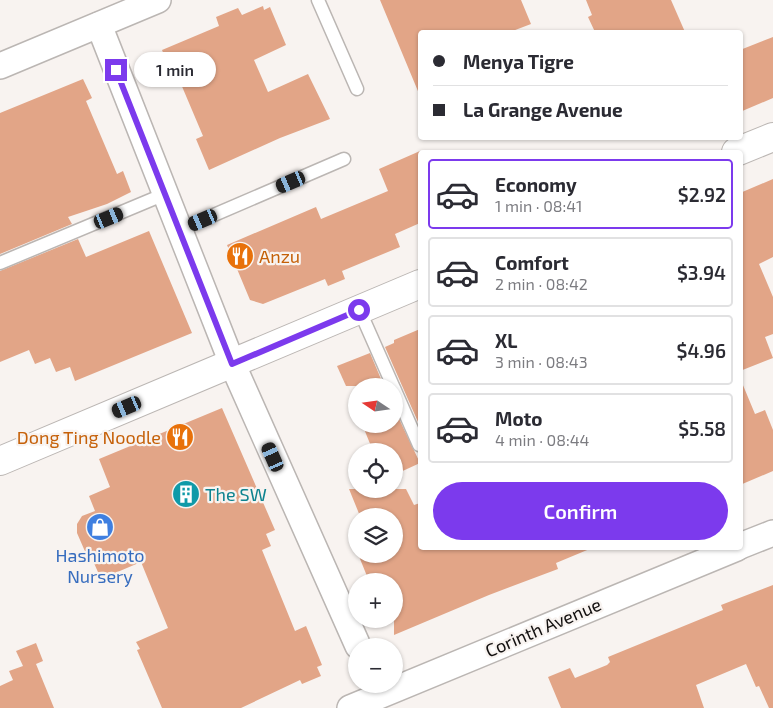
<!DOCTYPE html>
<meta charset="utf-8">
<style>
:root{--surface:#fff;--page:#f2f2f3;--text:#2b2b33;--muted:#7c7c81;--line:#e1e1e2;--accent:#7c3aed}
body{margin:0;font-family:"Exo 2",sans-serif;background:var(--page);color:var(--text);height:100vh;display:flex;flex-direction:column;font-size:19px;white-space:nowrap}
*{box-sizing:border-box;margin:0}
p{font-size:16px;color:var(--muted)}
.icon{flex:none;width:28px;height:28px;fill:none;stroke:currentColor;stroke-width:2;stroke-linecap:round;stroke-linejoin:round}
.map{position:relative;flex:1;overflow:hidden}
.details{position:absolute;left:418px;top:150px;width:325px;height:400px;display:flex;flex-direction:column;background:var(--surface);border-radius:5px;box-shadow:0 1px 4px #0004}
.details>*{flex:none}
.guide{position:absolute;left:418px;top:30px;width:325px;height:110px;border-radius:5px;box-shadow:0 1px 4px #0004;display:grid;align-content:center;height:110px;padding:0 15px;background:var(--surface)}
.needle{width:32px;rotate:283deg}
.tools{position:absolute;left:348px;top:378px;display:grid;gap:10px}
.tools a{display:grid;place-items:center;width:55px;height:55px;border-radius:50%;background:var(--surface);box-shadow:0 1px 4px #0004;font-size:25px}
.end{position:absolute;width:22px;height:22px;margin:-11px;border:6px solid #7c3aed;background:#fff;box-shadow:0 0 0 2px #fff}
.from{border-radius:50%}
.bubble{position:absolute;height:35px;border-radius:18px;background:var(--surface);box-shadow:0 1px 4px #0004;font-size:16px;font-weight:600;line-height:35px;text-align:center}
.car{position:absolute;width:15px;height:30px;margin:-15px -8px;border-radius:6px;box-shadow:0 0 4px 1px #0007;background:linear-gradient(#222 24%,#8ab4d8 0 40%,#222 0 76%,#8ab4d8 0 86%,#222 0)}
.guide b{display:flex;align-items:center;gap:18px;height:48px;font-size:19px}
.guide b+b{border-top:1px solid var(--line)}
.guide i{width:12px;height:12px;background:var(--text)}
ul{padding:9px 0 0;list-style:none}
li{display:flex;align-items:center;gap:15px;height:70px;margin:0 10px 8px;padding:0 5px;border:2px solid var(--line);border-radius:5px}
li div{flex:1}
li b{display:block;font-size:19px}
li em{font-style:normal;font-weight:600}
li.on{border-color:var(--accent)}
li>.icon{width:45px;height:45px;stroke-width:1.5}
.action{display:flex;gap:10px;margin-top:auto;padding:10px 15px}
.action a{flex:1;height:58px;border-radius:30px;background:var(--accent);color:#fff;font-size:20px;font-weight:600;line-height:58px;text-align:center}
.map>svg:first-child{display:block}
</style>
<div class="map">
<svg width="773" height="708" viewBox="0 0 773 708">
<rect width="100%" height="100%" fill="#f8f3f0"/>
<g fill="#e2a587">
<path d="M380 0H521L531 24 510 32H420V96Z"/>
<path d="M586 0H671L685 32H595L588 17 592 15Z"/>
<path d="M263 6 264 10 270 7 286 45 254 60 268 92 308 74 330 119 280 138 209 170 196 139 203 136 178 77 174 79 162 50 219 26 216 17 238 8 242 15Z"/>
<path d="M773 37V98L740 112V50Z"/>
<path d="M83 79 92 98 86 101 117 174 123 171 131 192 107 204 68 217 72 224 0 254V113Z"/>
<path d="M420 151V223L395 234 400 247 342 271 345 279 328 286 325 279 263 304 250 300 227 245 316 207 321 219 388 191 379 169Z"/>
<path d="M773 179V257L759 264 773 297V334L765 337 773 358 740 371V193Z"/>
<path d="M149 231 192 333 75 381 70 367 56 372 50 358 35 364 29 350 0 362V271L78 239 86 257Z"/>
<path d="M420 329V421L418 422 385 347 394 343V340Z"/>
<path d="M370 353 384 386H346L337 366Z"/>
<path d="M740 378 755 414 765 410 773 430V471L740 485Z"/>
<path d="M222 408 275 530 266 534 271 546 262 550 295 631 306 626 322 665 317 667 321 676 302 684 300 680 241 708H162L137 650 140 649 136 642 168 628 141 562 101 579 90 554 87 556 77 533V524L82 516 95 511 89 496 110 487 99 459Z"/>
<path d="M394 408 420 463 394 475V451H373L362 424H394Z"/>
<path d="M349 489H406L414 505 420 503V548H592L556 563 558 569 489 595 394 635V581H369L358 554H394V516H360Z"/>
<path d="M773 585V708H769L759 686 756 687 746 664 696 685 704 708H561L548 677 570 668 575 678 607 665 610 662 608 657 723 610 721 605Z"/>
<path d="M36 643 43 661 36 664 54 708H0V686L13 680 9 671 23 666 16 651Z"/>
</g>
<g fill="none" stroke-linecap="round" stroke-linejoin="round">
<g stroke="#bbb6b3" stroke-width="15">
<g id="service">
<path d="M318 0 357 89"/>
<path d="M179 230 344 159"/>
<path d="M0 263 165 194"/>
<path d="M359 309 393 386"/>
<path d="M394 388 419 445"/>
</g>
</g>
<g stroke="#bbb6b3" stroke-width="28">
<g id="minor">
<path d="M99 25 232 363 358 646"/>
<path d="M0 66 158 0"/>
<path d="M740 546 773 533"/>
<path d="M350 708 737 548"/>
</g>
</g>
<g stroke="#bbb6b3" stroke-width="30">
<g id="tertiary">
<path d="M736 152 773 137"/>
<path d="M0 461 420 284"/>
</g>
</g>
<use href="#service" stroke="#fff" stroke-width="12"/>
<use href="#minor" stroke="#fff" stroke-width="25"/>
<use href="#tertiary" stroke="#fff" stroke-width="28"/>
</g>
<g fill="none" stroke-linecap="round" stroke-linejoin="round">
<path stroke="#7c3aed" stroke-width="6" d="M116 70 232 364 359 310"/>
</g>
<defs>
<g id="restaurant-disc" transform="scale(1.4375)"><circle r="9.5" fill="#e8710a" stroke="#f8f3f0"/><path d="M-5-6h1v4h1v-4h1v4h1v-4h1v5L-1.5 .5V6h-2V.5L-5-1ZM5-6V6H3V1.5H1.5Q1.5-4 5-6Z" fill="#fff"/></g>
<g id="building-disc" transform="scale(1.4375)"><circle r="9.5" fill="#0f9aa8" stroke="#f8f3f0"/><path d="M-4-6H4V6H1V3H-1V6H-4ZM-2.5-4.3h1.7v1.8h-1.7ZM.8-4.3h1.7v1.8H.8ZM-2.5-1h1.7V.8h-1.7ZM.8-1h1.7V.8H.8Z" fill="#fff"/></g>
<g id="shop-disc" transform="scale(1.4375)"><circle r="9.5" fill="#3f7fe0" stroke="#f8f3f0"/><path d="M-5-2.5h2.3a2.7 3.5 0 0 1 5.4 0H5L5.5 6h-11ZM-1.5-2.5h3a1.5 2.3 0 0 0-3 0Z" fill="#fff"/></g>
</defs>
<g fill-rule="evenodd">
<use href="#restaurant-disc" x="240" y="256"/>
<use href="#restaurant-disc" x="180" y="437"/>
<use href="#building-disc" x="186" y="494"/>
<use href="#shop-disc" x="100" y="527"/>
</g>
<g text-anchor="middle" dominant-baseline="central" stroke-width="4.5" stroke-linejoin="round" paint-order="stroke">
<g font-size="18" fill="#c56008" stroke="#f8f3f0" text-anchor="start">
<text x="259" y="256">Anzu</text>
<text x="161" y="437" text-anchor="end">Dong Ting Noodle</text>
</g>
<g font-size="18" fill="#0d838f" stroke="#f8f3f0" text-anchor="start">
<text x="205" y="494">The SW</text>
</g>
<g font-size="18" fill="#366cbe" stroke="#f8f3f0">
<text x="100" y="555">Hashimoto<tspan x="100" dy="21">Nursery</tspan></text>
</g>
<g font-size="18" fill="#12100f" stroke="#f8f3f0">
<text transform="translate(543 627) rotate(-23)">Corinth Avenue</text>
</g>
</g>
</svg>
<div class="tools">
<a><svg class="needle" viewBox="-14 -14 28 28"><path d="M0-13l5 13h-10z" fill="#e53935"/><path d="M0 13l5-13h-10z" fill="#7c7c81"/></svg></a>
<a><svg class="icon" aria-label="locate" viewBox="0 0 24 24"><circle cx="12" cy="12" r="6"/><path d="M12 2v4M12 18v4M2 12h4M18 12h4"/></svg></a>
<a><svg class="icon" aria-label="layers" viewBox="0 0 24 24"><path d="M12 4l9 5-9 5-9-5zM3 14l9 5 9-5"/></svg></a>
<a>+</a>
<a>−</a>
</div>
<i class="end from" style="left:359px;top:310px"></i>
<i class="end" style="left:116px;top:70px"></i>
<div class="bubble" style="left:134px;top:52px;width:82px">1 min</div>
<i class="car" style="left:291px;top:182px;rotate:247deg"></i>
<i class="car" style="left:109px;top:218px;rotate:68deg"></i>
<i class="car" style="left:203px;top:220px;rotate:247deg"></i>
<i class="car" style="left:127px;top:407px;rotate:247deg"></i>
<i class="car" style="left:273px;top:457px;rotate:336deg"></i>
<div class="guide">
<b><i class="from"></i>Menya Tigre</b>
<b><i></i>La Grange Avenue</b>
</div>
<section class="details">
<ul>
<li class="on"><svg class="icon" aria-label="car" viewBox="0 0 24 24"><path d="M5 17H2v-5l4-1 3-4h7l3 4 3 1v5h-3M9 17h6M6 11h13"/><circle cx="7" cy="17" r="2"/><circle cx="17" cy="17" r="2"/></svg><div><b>Economy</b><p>1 min · 08:41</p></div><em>$2.92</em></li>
<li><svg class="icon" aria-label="car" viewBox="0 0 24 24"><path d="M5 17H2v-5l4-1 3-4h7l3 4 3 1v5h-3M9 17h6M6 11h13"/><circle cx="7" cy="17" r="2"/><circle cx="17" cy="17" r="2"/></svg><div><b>Comfort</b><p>2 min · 08:42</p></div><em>$3.94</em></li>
<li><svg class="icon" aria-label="car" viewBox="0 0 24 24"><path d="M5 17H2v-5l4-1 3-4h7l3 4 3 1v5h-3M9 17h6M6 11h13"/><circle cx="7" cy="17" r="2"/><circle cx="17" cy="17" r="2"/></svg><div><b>XL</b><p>3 min · 08:43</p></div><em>$4.96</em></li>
<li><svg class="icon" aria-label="car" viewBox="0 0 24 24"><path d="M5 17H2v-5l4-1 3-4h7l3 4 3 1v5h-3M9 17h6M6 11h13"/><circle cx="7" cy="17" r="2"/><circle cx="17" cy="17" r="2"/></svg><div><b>Moto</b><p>4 min · 08:44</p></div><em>$5.58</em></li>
</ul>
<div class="action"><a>Confirm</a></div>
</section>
</div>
